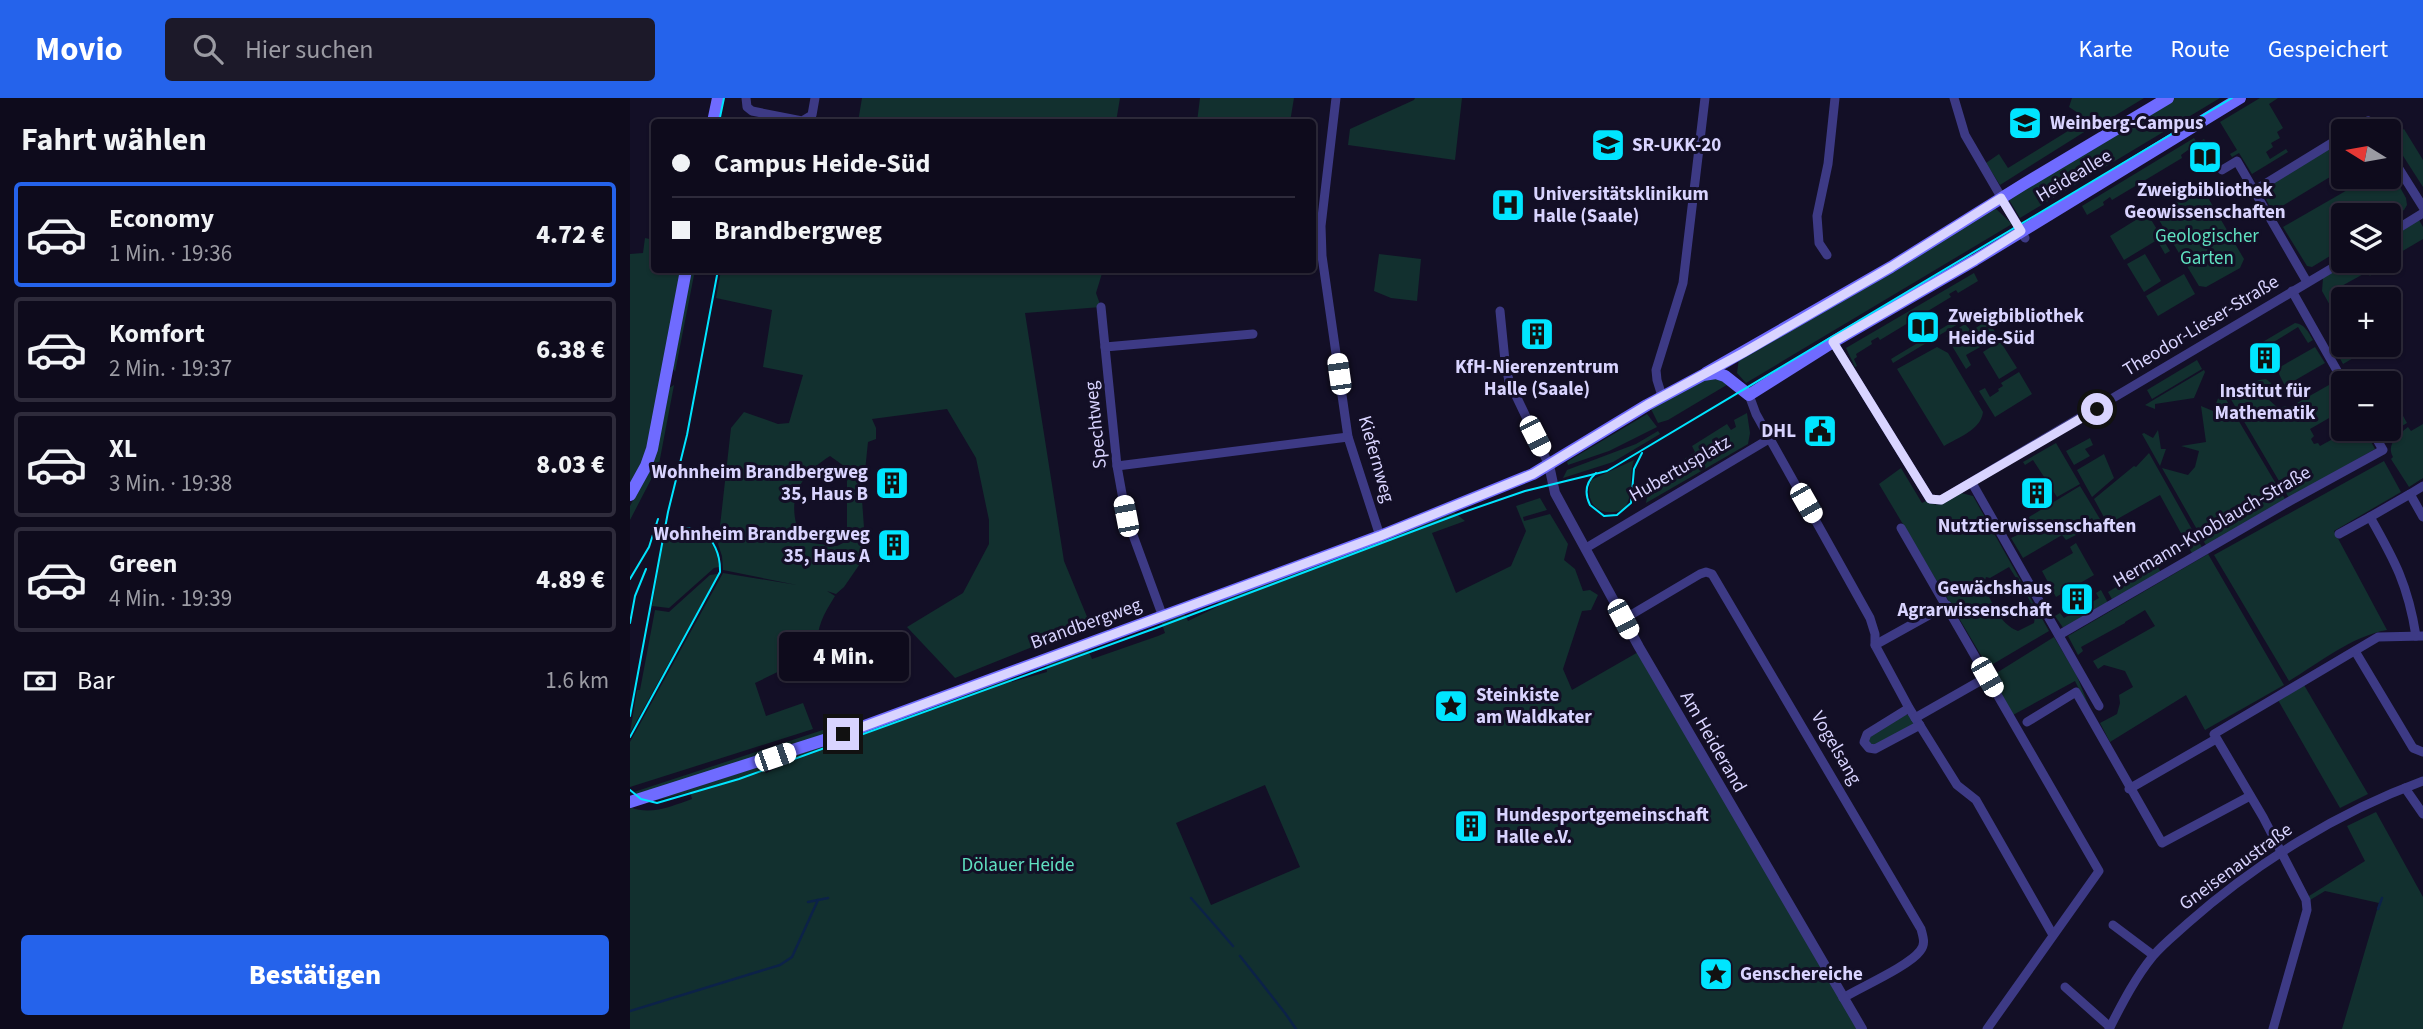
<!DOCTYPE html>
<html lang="de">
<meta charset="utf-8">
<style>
:root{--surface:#0e0b1c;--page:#1c1929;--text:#f1f3f6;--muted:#9b9ba3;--line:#2e2b3b;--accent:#2563eb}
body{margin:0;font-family:"Source Sans 3",sans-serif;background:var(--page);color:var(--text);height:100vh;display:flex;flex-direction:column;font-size:26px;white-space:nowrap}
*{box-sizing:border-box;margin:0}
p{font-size:23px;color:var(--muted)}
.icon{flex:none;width:38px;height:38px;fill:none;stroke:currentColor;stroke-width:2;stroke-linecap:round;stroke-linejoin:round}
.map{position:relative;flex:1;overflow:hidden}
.sheet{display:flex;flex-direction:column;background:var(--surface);width:630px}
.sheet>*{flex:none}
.guide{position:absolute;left:21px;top:21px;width:665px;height:154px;border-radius:7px;box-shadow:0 2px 5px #0004,0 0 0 2px var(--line);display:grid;align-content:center;height:154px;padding:0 21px;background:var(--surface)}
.needle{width:46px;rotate:281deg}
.tools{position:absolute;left:1701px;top:21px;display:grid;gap:14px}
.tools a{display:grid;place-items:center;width:70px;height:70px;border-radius:7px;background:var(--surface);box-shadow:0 2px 5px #0004,0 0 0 2px var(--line);font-size:35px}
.end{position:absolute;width:32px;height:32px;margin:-16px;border:9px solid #d9d4ff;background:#111;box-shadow:0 0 0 4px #111}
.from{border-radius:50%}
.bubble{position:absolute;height:49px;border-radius:7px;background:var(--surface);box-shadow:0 2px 5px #0004,0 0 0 2px var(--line);font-size:23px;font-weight:800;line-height:49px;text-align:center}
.car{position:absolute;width:21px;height:42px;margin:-21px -10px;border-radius:9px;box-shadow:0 0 5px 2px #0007;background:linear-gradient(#fff 24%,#345 0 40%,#fff 0 76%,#345 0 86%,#fff 0)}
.guide b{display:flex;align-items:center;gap:24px;height:66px;font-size:26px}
.guide b+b{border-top:2px solid var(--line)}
.guide i{width:18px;height:18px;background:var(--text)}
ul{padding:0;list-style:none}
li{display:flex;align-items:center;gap:21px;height:105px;margin:0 14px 10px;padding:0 7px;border:4px solid var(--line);border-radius:7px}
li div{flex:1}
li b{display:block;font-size:26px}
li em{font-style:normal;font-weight:800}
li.on{border-color:var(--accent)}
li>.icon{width:63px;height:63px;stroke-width:1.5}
h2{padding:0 21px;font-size:32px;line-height:84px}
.pay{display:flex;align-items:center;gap:18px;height:77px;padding:0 21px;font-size:26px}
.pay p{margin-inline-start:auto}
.button{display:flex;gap:14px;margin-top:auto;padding:14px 21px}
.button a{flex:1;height:80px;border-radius:7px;background:var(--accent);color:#fff;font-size:28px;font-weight:800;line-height:80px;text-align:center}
header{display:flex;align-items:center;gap:42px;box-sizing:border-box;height:98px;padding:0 35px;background:var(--accent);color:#fff}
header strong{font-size:33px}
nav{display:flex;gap:38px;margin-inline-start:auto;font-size:24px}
.search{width:490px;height:63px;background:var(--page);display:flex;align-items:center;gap:18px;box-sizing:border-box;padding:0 24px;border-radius:7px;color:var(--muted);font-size:26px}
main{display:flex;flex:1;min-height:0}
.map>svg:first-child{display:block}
</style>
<header>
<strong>Movio</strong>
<div class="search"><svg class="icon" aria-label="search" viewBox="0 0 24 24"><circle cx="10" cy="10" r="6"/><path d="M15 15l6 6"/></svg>Hier suchen</div>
<nav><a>Karte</a><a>Route</a><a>Gespeichert</a></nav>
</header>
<main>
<section class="sheet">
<h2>Fahrt wählen</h2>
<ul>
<li class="on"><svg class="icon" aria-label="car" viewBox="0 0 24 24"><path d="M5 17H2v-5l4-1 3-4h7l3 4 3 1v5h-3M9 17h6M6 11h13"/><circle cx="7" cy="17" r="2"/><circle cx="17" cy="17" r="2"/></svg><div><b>Economy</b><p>1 Min. · 19:36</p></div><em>4.72 €</em></li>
<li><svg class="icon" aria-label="car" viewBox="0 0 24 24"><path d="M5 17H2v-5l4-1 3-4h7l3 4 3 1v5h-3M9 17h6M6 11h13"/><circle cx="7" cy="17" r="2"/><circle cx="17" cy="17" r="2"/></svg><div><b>Komfort</b><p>2 Min. · 19:37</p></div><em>6.38 €</em></li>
<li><svg class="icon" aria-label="car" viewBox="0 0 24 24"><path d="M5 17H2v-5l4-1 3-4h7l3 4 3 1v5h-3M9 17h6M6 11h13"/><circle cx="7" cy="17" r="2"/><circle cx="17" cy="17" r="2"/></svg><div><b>XL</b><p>3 Min. · 19:38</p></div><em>8.03 €</em></li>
<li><svg class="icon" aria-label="car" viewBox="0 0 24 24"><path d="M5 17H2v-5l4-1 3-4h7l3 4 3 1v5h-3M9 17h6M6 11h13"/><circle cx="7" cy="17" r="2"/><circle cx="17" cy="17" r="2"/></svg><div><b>Green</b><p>4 Min. · 19:39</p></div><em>4.89 €</em></li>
</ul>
<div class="pay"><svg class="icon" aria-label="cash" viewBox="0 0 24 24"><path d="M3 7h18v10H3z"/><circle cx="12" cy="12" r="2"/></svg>Bar<p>1.6 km</p></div>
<div class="button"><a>Bestätigen</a></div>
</section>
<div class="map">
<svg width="1793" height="931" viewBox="0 0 1793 931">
<rect width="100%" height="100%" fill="#130f26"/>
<g fill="#12302f" fill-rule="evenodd">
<path d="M232 0H490L486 24H228Z"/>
<path d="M570 0H664L660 24H567Z"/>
<path d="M785 0H832L825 62 718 47 720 31 784 2Z"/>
<path d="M1442 0H1514L1468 28 1439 9Z"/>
<path d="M1544 0H1590L1390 120 1378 100Z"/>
<path d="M1630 0H1648L1639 6 1653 30 1647 34 1650 40 1641 45 1643 49 1636 54 1640 61 1656 51 1658 54 1622 76 1609 55 1602 59 1600 56 1607 52 1590 24Z"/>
<path d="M1439 17 1459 31 1370 87 1356 65 1369 56 1378 70 1446 28Z"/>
<path d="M1774 31 1793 62V89L1761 39Z"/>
<path d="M1564 40 1567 45 1574 41 1577 45 1560 55 1558 52 1551 57 1552 60 1482 102 1480 99 1473 104 1474 107 1457 117 1452 108Z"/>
<path d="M1706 46 1713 59V71L1649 110 1639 107 1634 97 1637 88Z"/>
<path d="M1759 70 1776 100 1777 107 1774 112 1759 122V117H1713V150L1682 169 1677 168 1653 129 1726 87 1735 79H1759Z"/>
<path d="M1565 92 1574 93 1614 161 1610 170 1576 189 1569 188 1529 122 1533 111Z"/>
<path d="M1364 109 1382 126 1116 285 1107 275 1109 260Z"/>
<path d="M1517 115 1540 153 1535 156 1527 142 1494 162 1480 138Z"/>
<path d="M1789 122 1793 129V141L1759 161V140Z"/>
<path d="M15 140 24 142V172H50L22 351 0 397V156L13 155Z"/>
<path d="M749 156 791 161 787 203 761 200 744 193Z"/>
<path d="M1515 156 1531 183 1514 194 1497 166Z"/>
<path d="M1721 163H1740L1744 173 1740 178 1737 174 1708 190 1713 199 1708 202 1713 211V247H1734L1737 252 1713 266 1702 246 1711 227 1692 193 1693 180Z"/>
<path d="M61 172H65L45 274 43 271Z"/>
<path d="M91 172H473L466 195 471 209 395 215 434 463 460 526 325 580 277 529 333 495 359 446V422L346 360 317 311 242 321 246 330V341L238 344 232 402 236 457 214 489 206 496 197 493 205 498C192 519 186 530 187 555L125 585 136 618 173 605 183 631 0 689V644L93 475 167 487 93 472 92 458 88 446 101 330 114 314 148 326 159 325 173 277 133 269 142 212 86 200ZM200 358 214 368 217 375V443L207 448 173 444C155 407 165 380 200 358Z"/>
<path d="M1344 175 1348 183 1328 195 1326 192 1319 196 1321 199 1250 242 1248 239 1241 243 1242 246 1226 256 1227 259 1224 261 1227 268 1225 269 1216 250Z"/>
<path d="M1554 176 1565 196 1528 218 1516 198Z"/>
<path d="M1331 219 1333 223 1263 265 1261 261Z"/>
<path d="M1358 222 1368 239 1336 257 1341 267 1336 271 1316 238 1335 226 1341 233Z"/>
<path d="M1665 225C1675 226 1678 234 1683 242L1678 245 1668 229 1634 250 1631 245Z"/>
<path d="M1370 243 1387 270 1369 281 1353 254Z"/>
<path d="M1307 249 1318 255 1353 314C1351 332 1327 340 1314 348L1267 271Z"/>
<path d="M1685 249 1695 265 1655 288 1649 276 1650 269Z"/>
<path d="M1567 262 1572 271 1522 301 1517 292Z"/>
<path d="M1574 272 1575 274 1564 300 1525 306V311L1515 307Z"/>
<path d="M1389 274 1402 296 1365 319 1349 293 1355 290 1360 299 1369 293 1368 291 1373 288 1371 285Z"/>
<path d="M1081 278 1100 285 1038 322 1028 325 1021 311Z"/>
<path d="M1636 281 1641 285 1636 299 1649 311 1655 308 1660 309 1706 283 1713 296V306L1710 302 1707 304 1713 312 1680 331 1684 338 1681 341 1684 346 1688 345 1690 348 1721 331H1734L1745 351 1659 400 1599 298 1629 282Z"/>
<path d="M44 287 29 366 0 422V408L17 375 39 290Z"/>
<path d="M1591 293 1655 401 1577 449 1532 370 1558 377 1565 369 1569 353 1551 348 1576 344 1571 308 1583 313Z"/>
<path d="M1763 300 1777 325 1765 332 1757 342 1751 331H1759V303Z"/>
<path d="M1117 315 1120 335 1118 346 1016 405 1019 389 1046 372 1044 368 1065 354 1062 348 1097 326 1101 332 1106 329 1104 322Z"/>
<path d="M1017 316 1027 329 979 353 938 367 937 364 940 362Z"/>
<path d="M1793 326V380L1779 389 1761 361 1763 359C1756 346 1768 337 1778 329L1781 333Z"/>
<path d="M1528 332 1531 351H1536L1530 368 1512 336 1514 335 1523 340Z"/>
<path d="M1028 333 1030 336 983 364 933 380 937 372 1006 346Z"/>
<path d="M1460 340 1463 347 1455 351 1460 358 1444 367 1436 353Z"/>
<path d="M1426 345 1450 386 1427 399 1403 362 1395 367 1393 364Z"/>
<path d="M1519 355 1573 451 1563 457 1530 397 1482 424 1485 430 1481 432 1464 401 1504 368 1506 369Z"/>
<path d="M1474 356 1484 380 1462 399 1447 372Z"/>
<path d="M1004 362C998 379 1005 396 994 411 972 421 953 407 961 382Z"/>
<path d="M1754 363 1771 394 1704 433 1757 532C1722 538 1689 565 1659 583L1584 457Z"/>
<path d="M1271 370 1292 405 1296 403C1309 412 1319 402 1331 395L1343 398 1419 533 1358 569 1249 386ZM1379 469C1388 484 1408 508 1404 525L1388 533C1369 526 1363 504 1353 488L1356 479 1360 480Z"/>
<path d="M1450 388 1470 421 1465 425 1462 420 1443 432 1446 437 1436 442 1432 437 1393 460 1381 440 1402 430 1399 419Z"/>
<path d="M910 400 917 412 893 419 894 423 920 416 938 446 934 462 945 471 953 493 960 492 968 497 961 512 952 513 933 571 942 592 1010 553 1229 931H0V709C20 718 42 708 62 701L60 694 28 702H23L148 663 133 669 136 675 158 665 156 660 380 579 382 584 417 574 416 566 457 549 462 561 528 538 535 535 531 523 554 515 558 523 589 508 587 503 824 414 835 423 802 435 826 495 881 468 896 433 886 408ZM635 687 670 769 581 807 546 725Z"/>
<path d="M56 432C77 434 88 449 89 469L84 470 39 510 22 508 34 439Z"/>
<path d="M1446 445 1464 477 1426 499 1412 473 1443 455 1440 449Z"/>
<path d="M1578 456 1654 587 1575 632 1556 597 1480 644 1470 625 1487 616 1490 605 1489 597 1503 589 1495 573 1474 567 1468 571 1463 563 1525 528 1515 512 1495 524V525L1451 549 1453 553 1448 557 1438 538Z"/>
<path d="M1527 467 1531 475 1483 503 1478 494 1498 482 1495 476 1508 469 1512 475Z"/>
<path d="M88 476 0 635 7 592H10L25 512 39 514 80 477Z"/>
<path d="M1471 492 1478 505 1434 531 1425 518 1430 515 1434 520 1469 500 1466 495Z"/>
<path d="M1424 539 1446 576 1465 623 1445 583 1383 617 1360 579Z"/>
<path d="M1674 587 1738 696 1710 710 1648 602Z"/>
<path d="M1274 617H1279L1284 622 1283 626 1246 648 1239 645V641L1242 636Z"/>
<path d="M205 628 201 635 8 697 4 694Z"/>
<path d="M1746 714 1793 799V931H1712L1749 805 1695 793 1680 802 1679 798 1735 763 1717 728Z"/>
</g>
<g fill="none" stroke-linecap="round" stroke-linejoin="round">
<g stroke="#0c2248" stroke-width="2.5">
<path d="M561 800 603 848"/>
<path d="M178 804 188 802"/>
<path d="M1748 811 1752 800"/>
<path d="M610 858 655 915 666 931"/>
<path d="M0 913 150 867 162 859 188 802 198 800"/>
</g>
<g stroke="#3d3a85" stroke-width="9">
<path d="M116 0 117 9 122 13 172 23 182 17 185 0"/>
<path d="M706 0 691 128 692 158 718 339 750 438"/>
<path d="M1324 0 1335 37 1395 140"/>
<path d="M1721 33 1738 23 1745 33"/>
<path d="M1759 55 1793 109"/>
<path d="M1592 72 1607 63 1677 184"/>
<path d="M1625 92 1713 38"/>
<path d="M1759 136 1793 115"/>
<path d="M1197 157 1189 145 1187 118 1198 66 1205 0"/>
<path d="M1662 193 1714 285"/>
<path d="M471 209 487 368 496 418 533 519"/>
<path d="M870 213 875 263 879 283 919 367"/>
<path d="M1203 244 1300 401 1311 402 1714 163"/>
<path d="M475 249 623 236"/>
<path d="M1119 297 1126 316 1240 520 1245 536V547L1279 610 1327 687 1346 702 1423 837"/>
<path d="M1032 298 1027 282 1026 272 1053 185 1075 0"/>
<path d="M487 368 718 339"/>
<path d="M1342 385 1469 608"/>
<path d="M1793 388 1780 396 1793 419"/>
<path d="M1780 396 1740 419C1765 463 1778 487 1786 538"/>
<path d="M1271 430 1469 773 1357 931"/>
<path d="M1709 436 1740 419"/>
<path d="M956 450 1139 341"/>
<path d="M994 521 1070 476 1076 474 1082 476 1291 831C1293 839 1296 846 1290 853 1279 868 1231 889 1213 900"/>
<path d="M1429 537 1660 403 1753 352 1741 331"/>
<path d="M1245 547 1317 507"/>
<path d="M1725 553 1783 650 1793 654"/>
<path d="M1279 610 1237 636 1234 644 1239 650 1245 651 1290 627"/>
<path d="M1285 620 1357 579"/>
<path d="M1397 624 1446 594 1532 745 1620 698"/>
<path d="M1775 690 1793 716"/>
<path d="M1499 691 1586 641"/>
<path d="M1483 827 1523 857"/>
<path d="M1435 889 1480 929"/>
<path d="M1479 931C1492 906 1505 880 1523 858 1533 846 1546 836 1558 825 1626 765 1708 714 1793 683"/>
<path d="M1643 931 1677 812 1676 802 1633 719 1584 636 1748 539 1793 538"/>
</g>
<path stroke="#3d3a85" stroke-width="10" d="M919 367 925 395 1009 549 1232 931"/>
<g stroke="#6f6bff" stroke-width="12">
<path d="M83 24 88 0"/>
<path d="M1076 275 1261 169 1394 86 1538 0"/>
<path d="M0 397 16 368 22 351 56 172"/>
<path d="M0 704 213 636 750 438 903 376 1017 307 1073 277 1086 275 1095 278 1119 297 1203 244 1345 162 1610 0"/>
</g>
<g stroke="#00e5ff" stroke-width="2">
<path d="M89 24 94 0"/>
<path d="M966 375C956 384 954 395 960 407L974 418 987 417 1001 405 1004 371 1012 355"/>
<path d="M0 481 19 449 28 421"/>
<path d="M0 525 5 498 16 471"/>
<path d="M0 618 38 414 57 337 88 172"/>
<path d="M0 639 90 474C91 437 61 417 30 440"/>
<path d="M0 692 11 701 27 705 109 681 526 530 834 414 895 393 977 373 1602 0"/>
</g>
</g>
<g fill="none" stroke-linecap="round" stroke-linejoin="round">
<path stroke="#d9d4ff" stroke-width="9" d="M213 636 750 438 903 376 1017 307 1113 255 1261 169 1371 100 1391 133 1345 162 1203 244 1300 401 1311 402 1467 311"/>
</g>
<defs>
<g id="university-square" transform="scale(1.75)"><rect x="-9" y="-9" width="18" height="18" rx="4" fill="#00e5ff" stroke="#130f26"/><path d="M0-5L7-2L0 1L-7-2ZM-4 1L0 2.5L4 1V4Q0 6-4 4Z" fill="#111"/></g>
<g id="library-square" transform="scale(1.75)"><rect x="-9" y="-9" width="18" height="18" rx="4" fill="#00e5ff" stroke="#130f26"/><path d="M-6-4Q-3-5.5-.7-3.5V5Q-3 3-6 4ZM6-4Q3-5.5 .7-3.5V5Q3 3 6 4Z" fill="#111"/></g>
<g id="hospital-square" transform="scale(1.75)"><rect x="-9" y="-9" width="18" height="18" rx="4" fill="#00e5ff" stroke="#130f26"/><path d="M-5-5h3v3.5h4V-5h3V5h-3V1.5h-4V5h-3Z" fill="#111"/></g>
<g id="building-square" transform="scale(1.75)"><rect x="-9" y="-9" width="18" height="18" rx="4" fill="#00e5ff" stroke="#130f26"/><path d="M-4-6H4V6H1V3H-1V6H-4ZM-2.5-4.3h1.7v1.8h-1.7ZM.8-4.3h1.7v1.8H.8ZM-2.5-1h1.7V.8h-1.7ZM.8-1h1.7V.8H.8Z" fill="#111"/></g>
<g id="civic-square" transform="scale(1.75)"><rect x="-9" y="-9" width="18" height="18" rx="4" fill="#00e5ff" stroke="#130f26"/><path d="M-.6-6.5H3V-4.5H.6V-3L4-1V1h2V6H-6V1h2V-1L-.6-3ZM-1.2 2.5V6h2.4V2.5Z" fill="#111"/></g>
<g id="sight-square" transform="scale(1.75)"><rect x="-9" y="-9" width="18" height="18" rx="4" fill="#00e5ff" stroke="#130f26"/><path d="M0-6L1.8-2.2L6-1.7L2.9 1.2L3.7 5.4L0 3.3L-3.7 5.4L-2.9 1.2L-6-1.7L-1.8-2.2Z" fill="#111"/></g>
</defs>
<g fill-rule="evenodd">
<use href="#university-square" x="1395" y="25"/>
<use href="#university-square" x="978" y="47"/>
<use href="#library-square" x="1575" y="59"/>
<use href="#hospital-square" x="878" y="107"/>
<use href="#library-square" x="1293" y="229"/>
<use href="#building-square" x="907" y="236"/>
<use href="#building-square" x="1635" y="260"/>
<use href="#civic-square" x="1190" y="333"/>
<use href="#building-square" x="262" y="385"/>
<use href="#building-square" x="1407" y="395"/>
<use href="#building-square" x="264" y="447"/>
<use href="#building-square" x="1447" y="501"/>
<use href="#sight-square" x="821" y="608"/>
<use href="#building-square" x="841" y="728"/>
<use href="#sight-square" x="1086" y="876"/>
</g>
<g text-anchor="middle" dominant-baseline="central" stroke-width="6" stroke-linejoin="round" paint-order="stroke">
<g font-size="19" font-weight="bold" fill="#d9d4ff" stroke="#130f26" text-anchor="start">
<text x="1420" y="25">Weinberg-Campus</text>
<text x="1002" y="47">SR-UKK-20</text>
<text x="1575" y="92" text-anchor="middle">Zweigbibliothek<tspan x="1575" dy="22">Geowissenschaften</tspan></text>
<text x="903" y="96">Universitätsklinikum<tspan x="903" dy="22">Halle (Saale)</tspan></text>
<text x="1318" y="218">Zweigbibliothek<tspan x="1318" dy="22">Heide-Süd</tspan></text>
<text x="907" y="269" text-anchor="middle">KfH-Nierenzentrum<tspan x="907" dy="22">Halle (Saale)</tspan></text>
<text x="1635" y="293" text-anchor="middle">Institut für<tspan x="1635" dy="22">Mathematik</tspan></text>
<text x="1166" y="333" text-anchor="end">DHL</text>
<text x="238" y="374" text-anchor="end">Wohnheim Brandbergweg<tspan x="238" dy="22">35, Haus B</tspan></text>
<text x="1407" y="428" text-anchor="middle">Nutztierwissenschaften</text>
<text x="240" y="436" text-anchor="end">Wohnheim Brandbergweg<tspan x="240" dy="22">35, Haus A</tspan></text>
<text x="1422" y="490" text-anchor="end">Gewächshaus<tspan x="1422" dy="22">Agrarwissenschaft</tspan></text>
<text x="846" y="597">Steinkiste<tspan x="846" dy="22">am Waldkater</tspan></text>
<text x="866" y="717">Hundesportgemeinschaft<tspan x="866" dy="22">Halle e.V.</tspan></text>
<text x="1110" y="876">Genschereiche</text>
</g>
<g font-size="19" fill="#d9d4ff" stroke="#130f26">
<text transform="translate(1444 78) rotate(-31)">Heideallee</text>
<text transform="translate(1571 228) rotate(-31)">Theodor-Lieser-Straße</text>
<text transform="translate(466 327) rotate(-96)">Spechtweg</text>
<text transform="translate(746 361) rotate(74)">Kiefernweg</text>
<text transform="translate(1050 371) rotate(-30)">Hubertusplatz</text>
<text transform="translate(1582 429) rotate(-30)">Hermann-Knoblauch-Straße</text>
<text transform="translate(456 526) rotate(-20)">Brandbergweg</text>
<text transform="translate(1083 644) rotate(60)">Am Heiderand</text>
<text transform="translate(1206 650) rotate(60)">Vogelsang</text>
<text transform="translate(1606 769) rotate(-36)">Gneisenaustraße</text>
</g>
<g font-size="19" fill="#5fe0c0" stroke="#130f26">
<text x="1577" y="138">Geologischer<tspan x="1577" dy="22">Garten</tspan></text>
<text x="388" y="767">Dölauer Heide</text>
</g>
</g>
</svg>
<div class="tools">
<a><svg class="needle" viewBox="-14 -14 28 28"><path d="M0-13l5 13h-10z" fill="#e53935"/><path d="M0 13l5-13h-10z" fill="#9b9ba3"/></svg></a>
<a><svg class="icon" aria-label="layers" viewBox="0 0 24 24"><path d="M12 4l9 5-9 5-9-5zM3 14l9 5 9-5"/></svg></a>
<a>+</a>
<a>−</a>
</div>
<i class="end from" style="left:1467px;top:311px"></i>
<i class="end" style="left:213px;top:636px"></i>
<div class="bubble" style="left:149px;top:534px;width:130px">4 Min.</div>
<i class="car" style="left:709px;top:276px;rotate:352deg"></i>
<i class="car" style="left:905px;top:338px;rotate:153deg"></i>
<i class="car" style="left:1176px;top:405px;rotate:150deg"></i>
<i class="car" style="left:496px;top:418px;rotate:349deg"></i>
<i class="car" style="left:993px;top:521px;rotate:152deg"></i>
<i class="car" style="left:1357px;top:579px;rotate:150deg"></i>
<i class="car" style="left:145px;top:659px;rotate:71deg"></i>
<div class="guide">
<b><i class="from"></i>Campus Heide-Süd</b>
<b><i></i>Brandbergweg</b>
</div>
</div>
</main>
